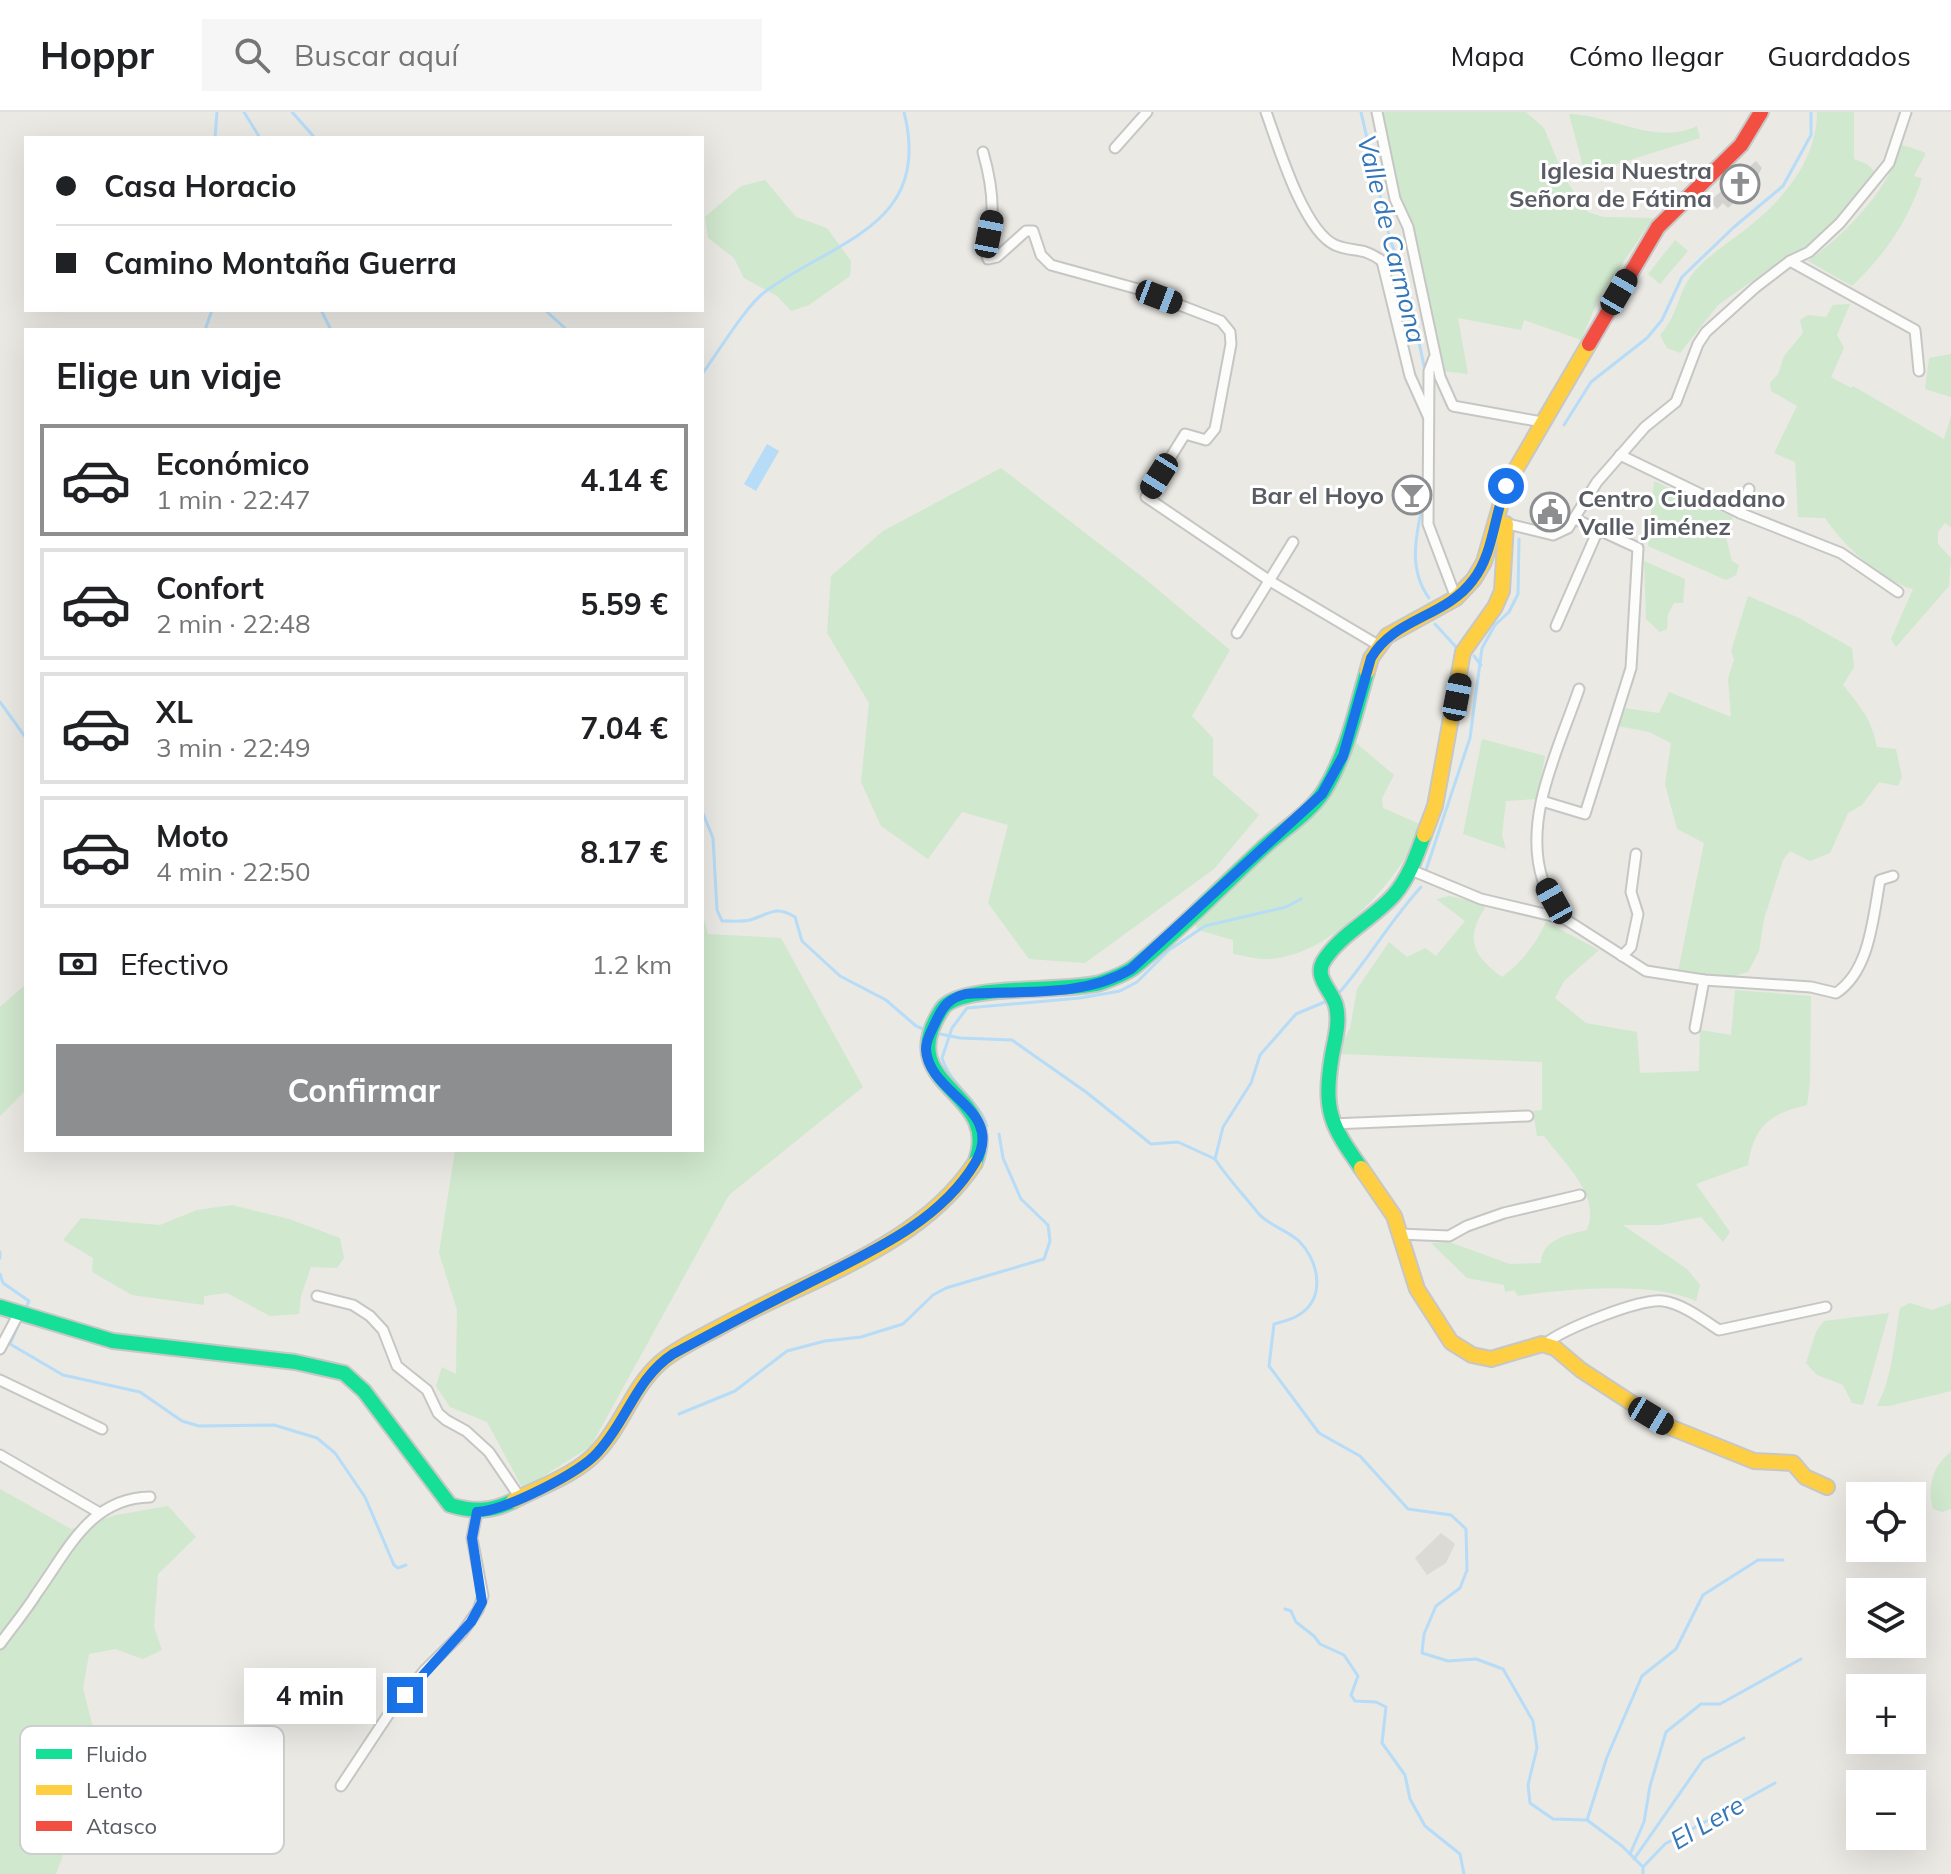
<!DOCTYPE html>
<html lang="es">
<meta charset="utf-8">
<style>
:root{--surface:#fff;--page:#f6f6f6;--text:#202124;--muted:#757577;--line:#e0e0e0;--accent:#8c8e90}
body{margin:0;font-family:Mulish,sans-serif;background:var(--page);color:var(--text);height:100vh;display:flex;flex-direction:column;font-size:30px;white-space:nowrap}
*{box-sizing:border-box;margin:0}
p{font-size:26px;color:var(--muted)}
.icon{flex:none;width:44px;height:44px;fill:none;stroke:currentColor;stroke-width:2;stroke-linecap:round;stroke-linejoin:round}
.map{position:relative;flex:1;overflow:hidden}
.drawer{position:absolute;left:24px;top:216px;width:680px;height:824px;display:flex;flex-direction:column;background:var(--surface);border-radius:0px;box-shadow:0 8px 32px #0002}
.drawer>*{flex:none}
.hud{position:absolute;left:24px;top:24px;width:680px;height:176px;border-radius:0px;box-shadow:0 8px 32px #0002;display:grid;align-content:center;height:176px;padding:0 32px;background:var(--surface)}
.fabs{position:absolute;left:1846px;top:1370px;display:grid;gap:16px}
.fabs a{display:grid;place-items:center;width:80px;height:80px;border-radius:0px;background:var(--surface);box-shadow:0 8px 32px #0002;font-size:40px}
.end{position:absolute;width:36px;height:36px;margin:-18px;border:10px solid #1a73e8;background:#fff;box-shadow:0 0 0 4px #fff}
.from{border-radius:50%}
.bubble{position:absolute;height:56px;border-radius:0px;background:var(--surface);box-shadow:0 8px 32px #0002;font-size:26px;font-weight:700;line-height:56px;text-align:center}
.car{position:absolute;width:24px;height:48px;margin:-24px -12px;border-radius:10px;box-shadow:0 0 6px 2px #0007;background:linear-gradient(#222 24%,#8ab4d8 0 40%,#222 0 76%,#8ab4d8 0 86%,#222 0)}
.hud b{display:flex;align-items:center;gap:28px;height:76px;font-size:30px}
.hud b+b{border-top:2px solid var(--line)}
.hud i{width:20px;height:20px;background:var(--text)}
ul{padding:0;list-style:none}
li{display:flex;align-items:center;gap:24px;height:112px;margin:0 16px 12px;padding:0 16px;border:4px solid var(--line);border-radius:0px}
li div{flex:1}
li b{display:block;font-size:30px}
li em{font-style:normal;font-weight:700}
li.on{border-color:var(--accent)}
li>.icon{width:72px;height:72px;stroke-width:1.5}
h2{padding:0 32px;font-size:36px;line-height:96px}
.pay{display:flex;align-items:center;gap:20px;height:88px;padding:0 32px;font-size:30px}
.pay p{margin-inline-start:auto}
.button{display:flex;gap:16px;margin-top:auto;padding:16px 32px}
.button a{flex:1;height:92px;border-radius:0px;background:var(--accent);color:#fff;font-size:32px;font-weight:700;line-height:92px;text-align:center}
header{display:flex;align-items:center;gap:48px;box-sizing:border-box;height:112px;padding:0 40px;background:var(--surface);border-bottom:2px solid var(--line)}
header strong{font-size:38px}
nav{display:flex;gap:44px;margin-inline-start:auto;font-size:28px}
.search{width:560px;height:72px;background:var(--page);display:flex;align-items:center;gap:20px;box-sizing:border-box;padding:0 28px;border-radius:0px;color:var(--muted);font-size:30px}
.map>svg:first-child{display:block}
</style>
<header>
<strong>Hoppr</strong>
<div class="search"><svg class="icon" aria-label="search" viewBox="0 0 24 24"><circle cx="10" cy="10" r="6"/><path d="M15 15l6 6"/></svg>Buscar aquí</div>
<nav><a>Mapa</a><a>Cómo llegar</a><a>Guardados</a></nav>
</header>
<div class="map">
<svg width="1951" height="1762" viewBox="0 0 1951 1762">
<rect width="100%" height="100%" fill="#eae9e4"/>
<path fill="#dbdad5" d="M1441 1421 1455 1432 1446 1451 1427 1463 1415 1446Z"/>
<g fill="#d0e8cd">
<path d="M1382 0H1526L1544 16 1565 67 1588 100 1603 105 1653 106 1598 188 1581 228 1524 208 1521 218 1458 206 1468 262 1442 259 1414 116 1399 83Z"/>
<path d="M1817 0H1854V47L1867 52 1874 59 1838 108 1805 137 1782 148 1718 193 1680 241 1667 236 1660 223C1678 204 1678 179 1694 160 1706 146 1722 135 1737 124 1777 95 1817 52 1817 0Z"/>
<path d="M1569 2C1612 3 1655 34 1697 14L1700 26 1585 62Z"/>
<path d="M1900 32 1926 41 1914 64 1922 66C1909 108 1884 144 1852 174L1808 149C1843 124 1893 75 1900 32Z"/>
<path d="M765 68 796 105 827 116 851 149 850 164 809 193 791 199 777 184 744 166 734 146 708 126 705 105 741 74Z"/>
<path d="M1675 128 1688 139 1660 172 1648 162Z"/>
<path d="M1850 192 1837 223 1844 236 1831 265 1851 276 1853 274 1944 327 1951 304V415L1945 411 1938 420V432L1951 446 1949 474 1896 535 1891 527 1913 477C1881 469 1842 432 1825 406L1798 405 1795 350 1774 341 1797 294 1771 279 1770 271 1778 262 1784 244 1803 221 1800 208 1808 203 1826 205 1833 193Z"/>
<path d="M1951 242V285L1925 277 1929 246Z"/>
<path d="M1001 356 1145 467 1230 538 1192 604 1213 626V663L1259 703 1214 757 1085 851 1029 847 988 791 1008 713 962 700 928 747 881 714 861 670 869 591 827 521 831 464 883 419Z"/>
<path d="M1654 369 1733 405 1725 422 1732 449 1739 453 1736 463 1726 468 1648 434Z"/>
<path d="M1644 449 1685 467 1683 491H1674L1668 502 1667 517 1660 520 1646 507Z"/>
<path d="M1748 484 1799 506 1852 536 1854 555 1843 573C1860 594 1872 608 1877 635L1896 637 1902 665 1898 674 1879 670 1862 693 1848 701 1830 741 1810 749 1790 739 1783 748 1764 807 1759 839 1748 860 1731 865 1678 860 1704 731 1677 717 1665 672 1671 631 1649 620 1618 614 1624 596 1659 601 1669 580 1731 605 1728 567 1734 547 1731 539Z"/>
<path d="M1482 627 1545 644 1537 687 1506 689 1502 723 1506 737 1463 722Z"/>
<path d="M1356 631 1394 663 1382 686 1383 696 1424 714C1397 768 1336 842 1270 847 1259 848 1245 844 1233 842V828L1198 818 1193 809 1234 775 1265 738 1339 670Z"/>
<path d="M1449 784 1481 791 1485 796C1464 827 1474 845 1502 865 1521 851 1536 832 1546 810L1599 838 1564 869 1555 886 1586 911 1637 920 1640 961 1699 959 1700 918 1731 923 1735 878 1811 884 1810 971 1807 993C1769 1002 1754 1014 1748 1053L1696 1072 1730 1120 1723 1130 1701 1105 1661 1113H1623L1687 1157 1700 1173 1696 1189C1652 1169 1566 1177 1518 1184L1514 1178 1505 1180 1504 1173 1467 1166 1431 1131 1449 1130 1510 1152 1541 1151C1542 1127 1567 1123 1587 1118 1601 1083 1564 1051 1544 1024H1537L1533 999 1542 998V950L1340 942V935L1350 916 1357 877 1389 830 1407 845 1425 836 1436 844 1465 809 1436 787Z"/>
<path d="M702 799 708 822 781 826 863 975 729 1083 591 1334 523 1377 487 1310 450 1295 436 1274 442 1255 456 1262 457 1198 439 1141 455 1038H702Z"/>
<path d="M26 872V978L0 1004V895Z"/>
<path d="M232 1093 289 1107 340 1126 344 1146 337 1156 311 1155 301 1184 299 1202 270 1204 227 1181 204 1184V1193L132 1183 92 1160 93 1146 63 1128 81 1106 160 1113 197 1098Z"/>
<path d="M1910 1191 1932 1198 1951 1191V1279L1889 1294H1877C1893 1265 1894 1228 1900 1196Z"/>
<path d="M1889 1201 1863 1293 1852 1291 1843 1273 1817 1263 1806 1251 1816 1220 1824 1209Z"/>
<path d="M1951 1340V1397L1942 1400 1933 1397C1927 1376 1932 1354 1951 1340Z"/>
<path d="M0 1377 71 1417 116 1403 168 1394 196 1425 158 1462 154 1515 162 1538 143 1547 115 1537 89 1542 83 1576 105 1663 59 1707 66 1735 56 1762H0Z"/>
</g>
<path fill="#b6dcf7" d="M767 332 779 339 756 379 744 372Z"/>
<g fill="none" stroke-linecap="round" stroke-linejoin="round">
<g stroke="#b6dcf7" stroke-width="3">
<path d="M244 0 260 26"/>
<path d="M292 0 315 26"/>
<path d="M1361 0 1390 128 1406 167 1424 254"/>
<path d="M215 26 217 0"/>
<path d="M321 198 331 218"/>
<path d="M545 198 567 218"/>
<path d="M205 218 212 198"/>
<path d="M702 262C718 241 746 193 766 179 836 128 933 113 904 0"/>
<path d="M1564 313 1591 270 1647 226 1662 208 1682 165 1734 115 1783 74 1811 23V0"/>
<path d="M1422 396C1415 427 1409 459 1429 486"/>
<path d="M1435 512 1456 535"/>
<path d="M1474 544 1481 553"/>
<path d="M0 590 26 626"/>
<path d="M702 699 713 726 717 798 722 809C731 809 742 810 750 808 770 802 775 793 795 805L802 829 840 864 886 888 916 914 928 919"/>
<path d="M1425 761 1470 626 1482 536 1495 513 1509 500 1518 482 1519 427"/>
<path d="M1338 882C1368 848 1390 809 1421 775"/>
<path d="M1327 889 1296 902 1260 943 1251 971 1223 1015 1215 1047C1228 1067 1243 1082 1258 1101 1268 1113 1287 1118 1299 1129 1319 1150 1327 1187 1297 1204 1290 1208 1281 1210 1274 1212L1269 1254 1319 1321 1360 1344 1408 1397 1451 1403 1466 1417 1467 1458 1460 1476 1436 1494 1424 1522 1422 1541 1448 1549 1476 1547 1503 1557 1533 1609 1537 1636 1528 1673 1530 1691 1553 1707 1587 1708 1622 1734 1643 1755V1762"/>
<path d="M935 921 960 926 1012 928 1086 980 1151 1032 1178 1030 1215 1047"/>
<path d="M987 1014C979 988 950 973 942 946L952 916 967 896 1080 886 1120 879 1137 870 1169 838 1205 814 1286 795 1301 787"/>
<path d="M0 1140V1146"/>
<path d="M0 1162 3 1171 29 1189 25 1198"/>
<path d="M22 1205 10 1232 63 1263 140 1280 182 1309 199 1314 274 1313 317 1326 335 1341 365 1385 394 1453 398 1456 406 1453"/>
<path d="M679 1302 735 1279 787 1239 825 1229 861 1225 903 1212 933 1183 946 1176 1044 1147 1050 1129 1048 1113 1021 1087 1003 1046 999 1022"/>
<path d="M1285 1497 1291 1499 1296 1510 1314 1524 1320 1532 1344 1543 1358 1564 1351 1583 1355 1589 1376 1590 1386 1595 1382 1631 1405 1663 1410 1687 1425 1714 1460 1742 1464 1762"/>
<path d="M1587 1708 1607 1645 1642 1564 1676 1537 1703 1483 1758 1448H1783"/>
<path d="M1630 1742 1644 1710 1650 1674 1666 1620 1701 1592H1720L1801 1547"/>
<path d="M1634 1747 1703 1648 1744 1626"/>
<path d="M1644 1754 1665 1732 1775 1671"/>
</g>
</g>
<g fill="#d4d2cf">
<path d="M1756 49 1762 56 1752 73 1728 96 1723 91 1717 97 1710 89Z"/>
<path d="M1540 381 1567 397 1553 415 1531 410Z"/>
</g>
<g fill="none" stroke-linecap="round" stroke-linejoin="round">
<g stroke="#c6c6c5" stroke-width="13">
<g id="street">
<path d="M1266 0C1278 33 1303 118 1335 133 1354 141 1362 134 1382 149L1410 264 1428 304"/>
<path d="M1377 0 1395 87 1408 115 1440 265 1453 294 1542 310"/>
<path d="M1115 36 1147 0"/>
<path d="M983 40C989 61 993 82 992 103 991 117 982 134 988 147L997 145 1026 119H1033L1041 143 1051 153 1138 177 1221 209 1230 220 1231 232 1215 317 1206 328 1185 322 1146 385 1270 469 1378 533"/>
<path d="M1790 149 1915 218 1919 259"/>
<path d="M1434 246 1429 259 1428 412 1456 486"/>
<path d="M1620 343 1740 401 1841 441 1898 480"/>
<path d="M1740 401 1749 377"/>
<path d="M1504 411 1553 423 1568 416 1597 370 1645 315 1676 290 1698 232 1706 220 1756 175 1790 149 1809 140 1840 111 1889 51 1906 0"/>
<path d="M1556 514 1598 418"/>
<path d="M1237 521 1293 430"/>
<path d="M1542 689 1585 702 1631 556 1638 436 1575 407"/>
<path d="M1411 758 1481 787 1565 807 1646 859 1704 868 1811 875 1836 881C1870 859 1873 805 1880 768L1893 764"/>
<path d="M1565 807C1558 795 1548 782 1543 769 1522 707 1559 636 1579 577"/>
<path d="M1622 844 1631 835 1638 802 1631 780 1636 742"/>
<path d="M1695 916 1704 868"/>
<path d="M1332 1012 1528 1004"/>
<path d="M1399 1122 1449 1124 1467 1114 1504 1101 1580 1083"/>
<path d="M317 1184 353 1193 370 1204 383 1218 397 1254 427 1278 438 1301 446 1308 466 1319 489 1340 521 1387"/>
<path d="M1545 1232C1563 1217 1641 1186 1663 1189 1683 1192 1702 1207 1719 1218L1826 1195"/>
<path d="M0 1237 19 1201"/>
<path d="M0 1268 102 1317"/>
<path d="M0 1343 98 1400"/>
<path d="M0 1532C12 1515 26 1499 37 1481 68 1438 90 1386 150 1385"/>
<path d="M341 1674 388 1603 424 1559 462 1521 478 1498 483 1484 472 1426 477 1400"/>
</g>
</g>
<g stroke="#c6c7c6" stroke-width="18">
<g id="fast">
<path d="M975 1051C1004 978 890 976 942 897 959 871 1064 881 1100 871 1111 867 1123 863 1133 856 1178 820 1220 776 1262 737 1281 719 1310 701 1324 679 1347 642 1355 601 1367 560"/>
<path d="M1361 1056C1330 1012 1323 999 1332 943 1335 927 1340 910 1336 894 1333 880 1314 866 1323 850 1340 822 1373 807 1394 783 1409 765 1416 745 1424 723"/>
<path d="M0 1195 113 1229 295 1250 344 1261 364 1279 450 1393C473 1400 491 1400 513 1389"/>
</g>
</g>
<g stroke="#c6c7c6" stroke-width="18">
<g id="slow">
<path d="M1367 560 1371 546 1387 524 1456 486 1474 467 1484 450 1506 374 1589 232"/>
<path d="M1424 723 1435 694 1463 540 1495 495 1502 479 1506 412"/>
<path d="M1361 1056 1394 1104 1417 1177 1451 1230 1472 1243 1491 1247 1542 1232 1555 1236 1581 1258 1667 1314 1754 1349 1793 1351 1805 1365 1827 1375"/>
<path d="M513 1389C540 1375 576 1363 597 1340 622 1314 632 1276 660 1251 677 1236 702 1225 722 1214 808 1167 919 1136 975 1051"/>
</g>
</g>
<g stroke="#c6c7c6" stroke-width="18">
<path id="jam" d="M1589 232 1658 115 1741 33 1761 0"/>
</g>
<use href="#street" stroke="#fcfcfb" stroke-width="9"/>
<use href="#fast" stroke="#16e098" stroke-width="14"/>
<use href="#slow" stroke="#ffcf43" stroke-width="14"/>
<use href="#jam" stroke="#f24e42" stroke-width="14"/>
</g>
<g fill="none" stroke-linecap="round" stroke-linejoin="round">
<path stroke="#1a73e8" stroke-width="10" d="M405 1583 471 1510 482 1490 472 1426 477 1400C504 1399 580 1361 598 1340 627 1309 636 1266 673 1242 716 1219 759 1196 803 1174 863 1143 938 1113 975 1051 1007 997 928 983 926 937 926 927 932 918 936 909 943 894 949 886 966 882 1021 878 1083 886 1131 857L1322 682 1343 644 1371 546C1394 506 1446 505 1473 468 1493 443 1494 404 1506 374"/>
</g>
<defs>
<g id="church-ring" transform="scale(2)"><circle r="9.5" fill="#fff" stroke="#8c8e90" stroke-width="1.5"/><path d="M-1.2-6h2.4v3.5h3.3v2.4h-3.3V6h-2.4V-.1h-3.3v-2.4h3.3Z" fill="#8c8e90"/></g>
<g id="bar-ring" transform="scale(2)"><circle r="9.5" fill="#fff" stroke="#8c8e90" stroke-width="1.5"/><path d="M-6-5H6L.8 .8V4.5H3.5V6h-7V4.5H-.8V.8Z" fill="#8c8e90"/></g>
<g id="civic-ring" transform="scale(2)"><circle r="9.5" fill="#fff" stroke="#8c8e90" stroke-width="1.5"/><path d="M-.6-6.5H3V-4.5H.6V-3L4-1V1h2V6H-6V1h2V-1L-.6-3ZM-1.2 2.5V6h2.4V2.5Z" fill="#8c8e90"/></g>
</defs>
<g fill-rule="evenodd">
<use href="#church-ring" x="1740" y="72"/>
<use href="#bar-ring" x="1412" y="383"/>
<use href="#civic-ring" x="1550" y="400"/>
</g>
<g text-anchor="middle" dominant-baseline="central" stroke-width="6" stroke-linejoin="round" paint-order="stroke">
<g font-size="24" font-weight="bold" fill="#595d63" stroke="#fff" text-anchor="end">
<text x="1712" y="58">Iglesia Nuestra<tspan x="1712" dy="28">Señora de Fátima</tspan></text>
<text x="1384" y="383">Bar el Hoyo</text>
<text x="1578" y="386" text-anchor="start">Centro Ciudadano<tspan x="1578" dy="28">Valle Jiménez</tspan></text>
</g>
<g font-size="26" font-style="italic" fill="#3477b9" stroke="#fff">
<text transform="translate(1392 127) rotate(76)">Valle de Carmona</text>
<text transform="translate(1707 1710) rotate(-30)">El Lere</text>
</g>
</g>
<rect x="20" y="1614" width="264" height="128" rx="12" fill="#fff" stroke="#cdced0" stroke-width="2"/>
<rect x="36" y="1637" width="36" height="10" fill="#16e098"/>
<rect x="36" y="1673" width="36" height="10" fill="#ffcf43"/>
<rect x="36" y="1709" width="36" height="10" fill="#f24e42"/>
<g font-size="22" fill="#595d63">
<text x="86" y="1650">Fluido</text>
<text x="86" y="1686">Lento</text>
<text x="86" y="1722">Atasco</text>
</g>
</svg>
<div class="fabs">
<a><svg class="icon" aria-label="locate" viewBox="0 0 24 24"><circle cx="12" cy="12" r="6"/><path d="M12 2v4M12 18v4M2 12h4M18 12h4"/></svg></a>
<a><svg class="icon" aria-label="layers" viewBox="0 0 24 24"><path d="M12 4l9 5-9 5-9-5zM3 14l9 5 9-5"/></svg></a>
<a>+</a>
<a>−</a>
</div>
<i class="end from" style="left:1506px;top:374px"></i>
<i class="end" style="left:405px;top:1583px"></i>
<div class="bubble" style="left:244px;top:1556px;width:132px">4 min</div>
<i class="car" style="left:989px;top:122px;rotate:11deg"></i>
<i class="car" style="left:1619px;top:180px;rotate:30deg"></i>
<i class="car" style="left:1159px;top:185px;rotate:111deg"></i>
<i class="car" style="left:1159px;top:364px;rotate:212deg"></i>
<i class="car" style="left:1457px;top:585px;rotate:11deg"></i>
<i class="car" style="left:1554px;top:789px;rotate:331deg"></i>
<i class="car" style="left:1651px;top:1304px;rotate:121deg"></i>
<div class="hud">
<b><i class="from"></i>Casa Horacio</b>
<b><i></i>Camino Montaña Guerra</b>
</div>
<section class="drawer">
<h2>Elige un viaje</h2>
<ul>
<li class="on"><svg class="icon" aria-label="car" viewBox="0 0 24 24"><path d="M5 17H2v-5l4-1 3-4h7l3 4 3 1v5h-3M9 17h6M6 11h13"/><circle cx="7" cy="17" r="2"/><circle cx="17" cy="17" r="2"/></svg><div><b>Económico</b><p>1 min · 22:47</p></div><em>4.14 €</em></li>
<li><svg class="icon" aria-label="car" viewBox="0 0 24 24"><path d="M5 17H2v-5l4-1 3-4h7l3 4 3 1v5h-3M9 17h6M6 11h13"/><circle cx="7" cy="17" r="2"/><circle cx="17" cy="17" r="2"/></svg><div><b>Confort</b><p>2 min · 22:48</p></div><em>5.59 €</em></li>
<li><svg class="icon" aria-label="car" viewBox="0 0 24 24"><path d="M5 17H2v-5l4-1 3-4h7l3 4 3 1v5h-3M9 17h6M6 11h13"/><circle cx="7" cy="17" r="2"/><circle cx="17" cy="17" r="2"/></svg><div><b>XL</b><p>3 min · 22:49</p></div><em>7.04 €</em></li>
<li><svg class="icon" aria-label="car" viewBox="0 0 24 24"><path d="M5 17H2v-5l4-1 3-4h7l3 4 3 1v5h-3M9 17h6M6 11h13"/><circle cx="7" cy="17" r="2"/><circle cx="17" cy="17" r="2"/></svg><div><b>Moto</b><p>4 min · 22:50</p></div><em>8.17 €</em></li>
</ul>
<div class="pay"><svg class="icon" aria-label="cash" viewBox="0 0 24 24"><path d="M3 7h18v10H3z"/><circle cx="12" cy="12" r="2"/></svg>Efectivo<p>1.2 km</p></div>
<div class="button"><a>Confirmar</a></div>
</section>
</div>
